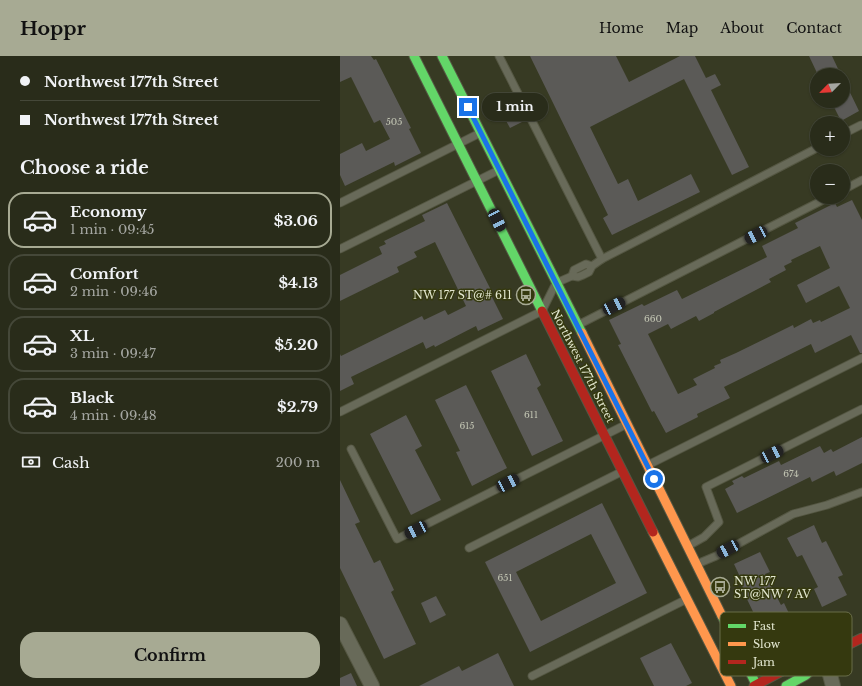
<!DOCTYPE html>
<meta charset="utf-8">
<style>
:root{--surface:#292c1a;--page:#313423;--text:#f1f3f6;--muted:#a5a7a2;--line:#454839;--accent:#a7aa93}
body{margin:0;font-family:"Libre Baskerville",serif;background:var(--page);color:var(--text);height:100vh;display:flex;flex-direction:column;font-size:15px;white-space:nowrap}
*{box-sizing:border-box;margin:0}
p{font-size:13px;color:var(--muted)}
.icon{flex:none;width:22px;height:22px;fill:none;stroke:currentColor;stroke-width:2;stroke-linecap:round;stroke-linejoin:round}
.map{position:relative;flex:1;overflow:hidden}
.sheet{display:flex;flex-direction:column;background:var(--surface);width:340px}
.sheet>*{flex:none}
.guide{display:grid;align-content:center;height:88px;padding:0 20px;background:var(--surface)}
.needle{width:26px;rotate:246deg}
.fabs{position:absolute;left:470px;top:12px;display:grid;gap:8px}
.fabs a{display:grid;place-items:center;width:40px;height:40px;border-radius:50%;background:var(--surface);box-shadow:0 1px 3px #0004,0 0 0 1px var(--line);font-size:20px}
.end{position:absolute;width:18px;height:18px;margin:-9px;border:5px solid #1a73e8;background:#fff;box-shadow:0 0 0 2px #fff}
.from{border-radius:50%}
.bubble{position:absolute;height:28px;border-radius:14px;background:var(--surface);box-shadow:0 1px 3px #0004,0 0 0 1px var(--line);font-size:13px;font-weight:700;line-height:28px;text-align:center}
.car{position:absolute;width:12px;height:24px;margin:-12px -6px;border-radius:5px;box-shadow:0 0 3px 1px #0007;background:linear-gradient(#222 24%,#8ab4d8 0 40%,#222 0 76%,#8ab4d8 0 86%,#222 0)}
.guide b{display:flex;align-items:center;gap:14px;height:38px;font-size:15px}
.guide b+b{border-top:1px solid var(--line)}
.guide i{width:10px;height:10px;background:var(--text)}
ul{padding:0;list-style:none}
li{display:flex;align-items:center;gap:12px;height:56px;margin:0 8px 6px;padding:0 12px;border:2px solid var(--line);border-radius:16px}
li div{flex:1}
li b{display:block;font-size:15px}
li em{font-style:normal;font-weight:700}
li.selected{border-color:var(--accent)}
li>.icon{width:36px;height:36px;stroke-width:1.5}
h2{padding:0 20px;font-size:18px;line-height:48px}
.pay{display:flex;align-items:center;gap:10px;height:44px;padding:0 20px;font-size:15px}
.pay p{margin-inline-start:auto}
.button{display:flex;gap:8px;margin-top:auto;padding:8px 20px}
.button a{flex:1;height:46px;border-radius:16px;background:var(--accent);color:#111;font-size:16px;font-weight:700;line-height:46px;text-align:center}
header{display:flex;align-items:center;gap:24px;box-sizing:border-box;height:56px;padding:0 20px;background:var(--accent);color:#111}
header strong{font-size:19px}
nav{display:flex;gap:22px;margin-inline-start:auto;font-size:14px}
main{display:flex;flex:1;min-height:0}
.map>svg:first-child{display:block}
</style>
<header>
<strong>Hoppr</strong>
<nav><a>Home</a><a>Map</a><a>About</a><a>Contact</a></nav>
</header>
<main>
<section class="sheet">
<div class="guide">
<b><i class="from"></i>Northwest 177th Street</b>
<b><i></i>Northwest 177th Street</b>
</div>
<h2>Choose a ride</h2>
<ul>
<li class="selected"><svg class="icon" aria-label="car" viewBox="0 0 24 24"><path d="M5 17H2v-5l4-1 3-4h7l3 4 3 1v5h-3M9 17h6M6 11h13"/><circle cx="7" cy="17" r="2"/><circle cx="17" cy="17" r="2"/></svg><div><b>Economy</b><p>1 min · 09:45</p></div><em>$3.06</em></li>
<li><svg class="icon" aria-label="car" viewBox="0 0 24 24"><path d="M5 17H2v-5l4-1 3-4h7l3 4 3 1v5h-3M9 17h6M6 11h13"/><circle cx="7" cy="17" r="2"/><circle cx="17" cy="17" r="2"/></svg><div><b>Comfort</b><p>2 min · 09:46</p></div><em>$4.13</em></li>
<li><svg class="icon" aria-label="car" viewBox="0 0 24 24"><path d="M5 17H2v-5l4-1 3-4h7l3 4 3 1v5h-3M9 17h6M6 11h13"/><circle cx="7" cy="17" r="2"/><circle cx="17" cy="17" r="2"/></svg><div><b>XL</b><p>3 min · 09:47</p></div><em>$5.20</em></li>
<li><svg class="icon" aria-label="car" viewBox="0 0 24 24"><path d="M5 17H2v-5l4-1 3-4h7l3 4 3 1v5h-3M9 17h6M6 11h13"/><circle cx="7" cy="17" r="2"/><circle cx="17" cy="17" r="2"/></svg><div><b>Black</b><p>4 min · 09:48</p></div><em>$2.79</em></li>
</ul>
<div class="pay"><svg class="icon" aria-label="cash" viewBox="0 0 24 24"><path d="M3 7h18v10H3z"/><circle cx="12" cy="12" r="2"/></svg>Cash<p>200 m</p></div>
<div class="button"><a>Confirm</a></div>
</section>
<div class="map">
<svg width="522" height="630" viewBox="0 0 522 630">
<rect width="100%" height="100%" fill="#373a23"/>
<g fill="#5b5a57" fill-rule="evenodd">
<path d="M0 0H31L34 4 36 3 71 72 69 73 81 97 55 110 54 106 5 130 0 119V98L22 87 26 95 50 83 40 64 34 67 11 21 0 26Z"/>
<path d="M190 0H276L289 26 340 0H355L366 22 375 18 381 29 371 34 409 111 392 119 344 23 250 71 278 128 288 123 298 145 351 118 360 136 272 179 263 162 268 159Z"/>
<path d="M469 0H492L501 19H478Z"/>
<path d="M503 22 519 55 501 65 491 45H503Z"/>
<path d="M176 55 182 66 170 72 164 61Z"/>
<path d="M512 144 522 164V297H520L511 279 475 297 471 288 384 331 390 342 357 358 358 361 326 377 314 355 312 356 278 289 281 288 269 264 302 248 304 250 337 234 342 243 427 201 422 190 458 172 455 167 495 147 497 151ZM480 190 490 212 457 229 466 247 499 230 510 252 481 266 480 264 473 267 471 263 454 272 453 269 396 297 380 304 381 307 374 310 375 312 353 323 357 329 338 338 308 278 328 268 331 273 356 260 359 265 374 257V256L431 226 429 223 446 214 444 210 452 206 451 204Z"/>
<path d="M107 147 153 238 151 239 163 263 138 275 136 270 95 291 94 289 86 293 83 286 11 321 14 328 0 335V298L1 300 82 260 84 264 105 254 108 259 126 250 95 186 74 196 77 201 57 211 59 216 0 245V219L42 198 39 191 46 188 44 185 85 165 82 159Z"/>
<path d="M186 298 201 329 197 332 223 385 192 400 151 315Z"/>
<path d="M126 329 167 412 132 430 116 396 120 395 95 344Z"/>
<path d="M66 359 82 390 75 394 101 444 71 459 30 378Z"/>
<path d="M522 381V407L496 420 494 415 472 426 470 421 397 457 385 433 394 428 392 425 402 420 404 422 439 405 441 409 480 390 484 397 491 393 493 396Z"/>
<path d="M0 424 20 466 15 468 34 507 40 504 54 534 51 536 76 588 44 603 0 512Z"/>
<path d="M262 447 307 537 190 596 145 506ZM251 478 276 527 201 565 176 516Z"/>
<path d="M474 469 482 487 486 485 503 519 498 521 507 539 482 551 474 533 478 531 462 499 457 501 447 482Z"/>
<path d="M420 496 430 516 425 518 441 549 444 547 453 566 429 578 419 562 417 564 405 539 406 538 398 522 400 521 394 508Z"/>
<path d="M96 540 106 559 90 567 81 547Z"/>
<path d="M331 587 352 627 346 630H314L300 602Z"/>
<path d="M158 597 174 630H79L119 610 122 615Z"/>
<path d="M11 617 17 630H0V622Z"/>
</g>
<g fill="none" stroke-linecap="round" stroke-linejoin="round">
<g stroke="#555743" stroke-width="9">
<g id="lane">
<path d="M159 0 262 203"/>
<path d="M503 78 521 69"/>
<path d="M503 134 522 124"/>
<path d="M0 147 140 77"/>
<path d="M0 193 159 114"/>
<path d="M232 220 234 214 246 208 252 210"/>
<path d="M238 269 489 141"/>
<path d="M0 356 202 255 216 227 232 220 238 221 243 219 249 216 252 210 262 203 477 92"/>
<path d="M11 393 57 483 287 368"/>
<path d="M308 409 522 302"/>
<path d="M348 490 364 481 379 466 366 431 522 353"/>
<path d="M129 492 283 415"/>
<path d="M357 508 376 500 453 458 487 449 522 436"/>
<path d="M192 620 347 543"/>
</g>
</g>
<g stroke="#555743" stroke-width="16">
<g id="street">
<path d="M0 568 32 630"/>
<path d="M485 600 493 630"/>
</g>
</g>
<g stroke="#555743" stroke-width="11">
<g id="fast">
<path d="M74 0 202 255"/>
<path d="M102 0 242 277"/>
<path d="M382 560 417 630"/>
<path d="M446 630 466 619 483 603"/>
</g>
</g>
<g stroke="#555743" stroke-width="11">
<g id="slow">
<path d="M242 277 382 560"/>
<path d="M313 476 391 630"/>
</g>
</g>
<g stroke="#555743" stroke-width="11">
<g id="jam">
<path d="M202 255 313 476"/>
<path d="M401 596C419 608 429 610 450 604"/>
<path d="M414 630 448 612 485 600 522 582"/>
</g>
</g>
<use href="#lane" stroke="#686a59" stroke-width="7"/>
<use href="#street" stroke="#686a59" stroke-width="14"/>
<use href="#fast" stroke="#63d668" stroke-width="9"/>
<use href="#slow" stroke="#ff974d" stroke-width="9"/>
<use href="#jam" stroke="#b3261e" stroke-width="9"/>
</g>
<g fill="none" stroke-linecap="round" stroke-linejoin="round">
<path stroke="#1a73e8" stroke-width="5" d="M128 51 314 423"/>
</g>
<defs>
<g id="bus-ring" transform="scale(1)"><circle r="9.5" fill="#35390f" stroke="#a7aa93" stroke-width="1.5"/><path d="M-5-6H5V4H4V6H2V4H-2V6H-4V4H-5ZM-3.5-4V0h7V-4ZM-3.5 1.2v1.5H-2V1.2ZM2 1.2v1.5H3.5V1.2Z" fill="#a7aa93"/></g>
</defs>
<g fill-rule="evenodd">
<use href="#bus-ring" x="186" y="239"/>
<use href="#bus-ring" x="380" y="531"/>
</g>
<g text-anchor="middle" dominant-baseline="central" stroke-width="3" stroke-linejoin="round" paint-order="stroke">
<g font-size="9" fill="#c1c4b2">
<text x="54" y="65">505</text>
<text x="313" y="262">660</text>
<text x="191" y="358">611</text>
<text x="127" y="369">615</text>
<text x="451" y="417">674</text>
<text x="165" y="521">651</text>
</g>
<g font-size="11" fill="#e3e7d0" stroke="#35390f" text-anchor="end">
<text x="172" y="239">NW 177 ST@# 611</text>
<text x="394" y="525" text-anchor="start">NW 177<tspan x="394" dy="13">ST@NW 7 AV</tspan></text>
</g>
<g font-size="11" fill="#e3e7d0" stroke="#35390f">
<text transform="translate(243 310) rotate(63)">Northwest 177th Street</text>
</g>
</g>
<rect x="380" y="556" width="132" height="64" rx="6" fill="#35390f" stroke="#696d49" stroke-width="1"/>
<rect x="388" y="568" width="18" height="4" fill="#63d668"/>
<rect x="388" y="586" width="18" height="4" fill="#ff974d"/>
<rect x="388" y="604" width="18" height="4" fill="#b3261e"/>
<g font-size="11" fill="#e3e7d0">
<text x="413" y="574">Fast</text>
<text x="413" y="592">Slow</text>
<text x="413" y="610">Jam</text>
</g>
</svg>
<div class="fabs">
<a><svg class="needle" viewBox="-14 -14 28 28"><path d="M0-13l5 13h-10z" fill="#e53935"/><path d="M0 13l5-13h-10z" fill="#a5a7a2"/></svg></a>
<a>+</a>
<a>−</a>
</div>
<i class="end from" style="left:314px;top:423px"></i>
<i class="end" style="left:128px;top:51px"></i>
<div class="bubble" style="left:142px;top:37px;width:66px">1 min</div>
<i class="car" style="left:157px;top:164px;rotate:154deg"></i>
<i class="car" style="left:416px;top:179px;rotate:243deg"></i>
<i class="car" style="left:274px;top:250px;rotate:63deg"></i>
<i class="car" style="left:432px;top:398px;rotate:64deg"></i>
<i class="car" style="left:168px;top:427px;rotate:63deg"></i>
<i class="car" style="left:76px;top:474px;rotate:244deg"></i>
<i class="car" style="left:388px;top:493px;rotate:242deg"></i>
</div>
</main>
